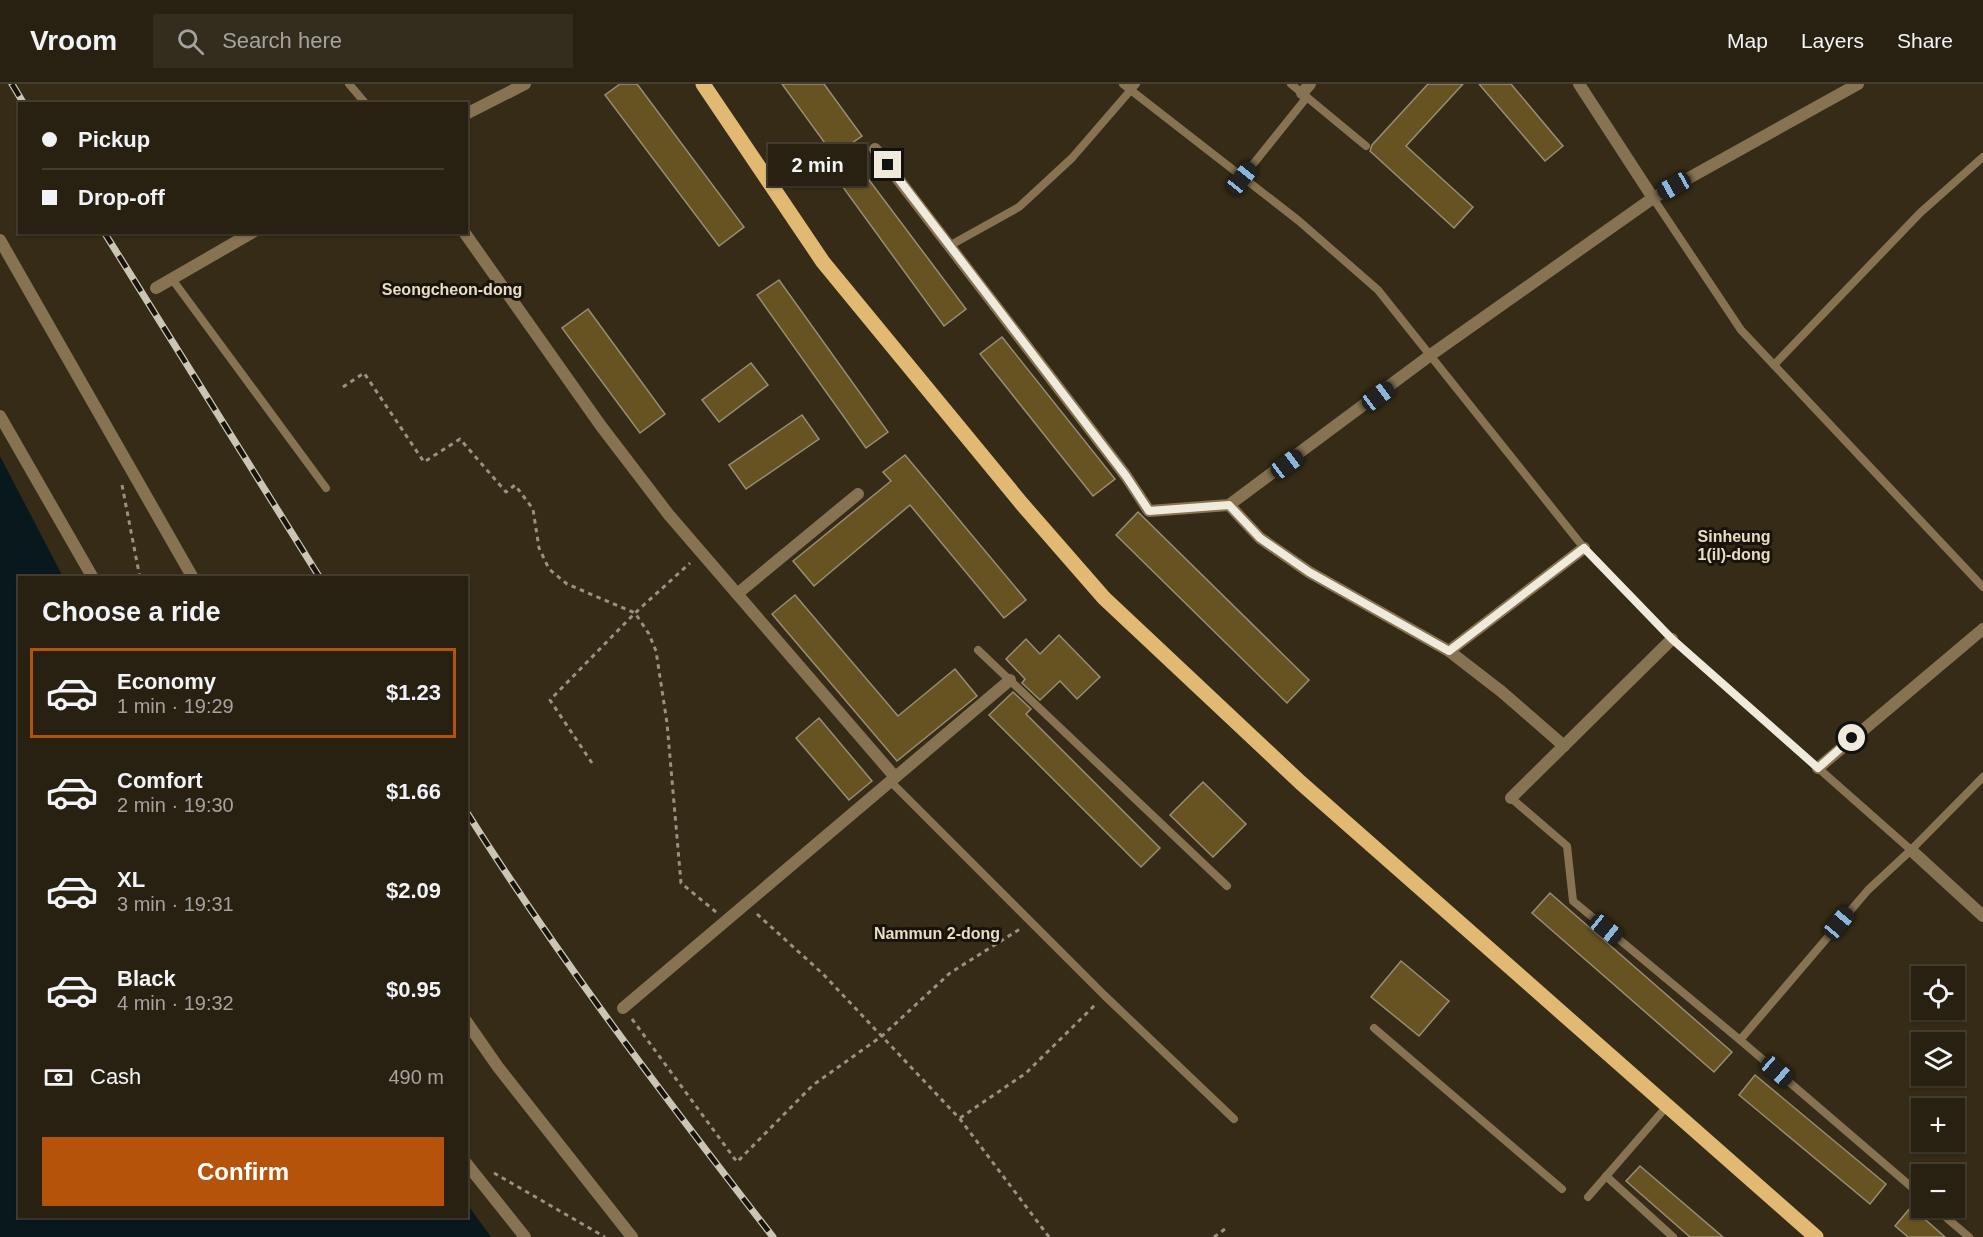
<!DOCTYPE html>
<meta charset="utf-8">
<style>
:root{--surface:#282010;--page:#342d1e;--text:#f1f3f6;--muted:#a5a39f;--line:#443e30;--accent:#b45309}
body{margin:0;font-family:Helvetica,sans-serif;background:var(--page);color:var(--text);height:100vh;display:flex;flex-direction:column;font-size:22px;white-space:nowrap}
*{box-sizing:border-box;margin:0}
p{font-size:20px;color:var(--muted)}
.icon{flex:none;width:33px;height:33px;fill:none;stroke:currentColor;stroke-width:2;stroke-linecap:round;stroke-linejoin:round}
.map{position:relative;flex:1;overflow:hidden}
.details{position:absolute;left:18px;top:492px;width:450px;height:642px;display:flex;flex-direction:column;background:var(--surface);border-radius:0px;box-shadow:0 2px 4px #0004,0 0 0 2px var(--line)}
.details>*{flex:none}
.banner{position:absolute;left:18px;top:18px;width:450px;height:132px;border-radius:0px;box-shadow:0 2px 4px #0004,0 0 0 2px var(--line);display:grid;align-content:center;height:132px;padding:0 24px;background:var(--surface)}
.controls{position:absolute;left:1911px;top:882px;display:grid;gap:12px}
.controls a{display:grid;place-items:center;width:54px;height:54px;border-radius:0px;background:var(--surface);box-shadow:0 2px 4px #0004,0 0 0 2px var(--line);font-size:30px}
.end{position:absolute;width:27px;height:27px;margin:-14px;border:8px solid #f0eadd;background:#111;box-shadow:0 0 0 3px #111}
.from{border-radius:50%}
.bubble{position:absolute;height:42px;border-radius:0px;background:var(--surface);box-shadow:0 2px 4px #0004,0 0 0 2px var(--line);font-size:20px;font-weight:800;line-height:42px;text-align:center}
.car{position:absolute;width:18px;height:36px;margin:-18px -9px;border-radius:8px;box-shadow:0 0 4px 2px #0007;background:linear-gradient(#222 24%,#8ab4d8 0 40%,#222 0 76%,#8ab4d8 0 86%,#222 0)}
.banner b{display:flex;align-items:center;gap:21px;height:57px;font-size:22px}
.banner b+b{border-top:2px solid var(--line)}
.banner i{width:15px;height:15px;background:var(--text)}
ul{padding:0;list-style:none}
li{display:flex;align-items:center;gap:18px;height:90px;margin:0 12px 9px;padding:0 12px;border:3px solid transparent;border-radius:0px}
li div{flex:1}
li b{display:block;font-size:22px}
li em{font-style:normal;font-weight:800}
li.selected{border-color:var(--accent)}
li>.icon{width:54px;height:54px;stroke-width:1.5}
h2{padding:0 24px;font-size:27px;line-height:72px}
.pay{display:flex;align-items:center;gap:15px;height:66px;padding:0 24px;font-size:22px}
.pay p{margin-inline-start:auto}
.cta{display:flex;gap:12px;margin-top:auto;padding:12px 24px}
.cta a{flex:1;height:69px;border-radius:0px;background:var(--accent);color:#fff;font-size:24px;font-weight:800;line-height:69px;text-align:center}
header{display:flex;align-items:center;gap:36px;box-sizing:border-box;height:84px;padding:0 30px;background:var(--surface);border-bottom:2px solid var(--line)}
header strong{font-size:28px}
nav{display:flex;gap:33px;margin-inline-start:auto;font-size:21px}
.search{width:420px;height:54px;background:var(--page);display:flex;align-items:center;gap:15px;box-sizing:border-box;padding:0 21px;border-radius:0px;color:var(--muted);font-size:22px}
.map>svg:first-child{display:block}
</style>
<header>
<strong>Vroom</strong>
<div class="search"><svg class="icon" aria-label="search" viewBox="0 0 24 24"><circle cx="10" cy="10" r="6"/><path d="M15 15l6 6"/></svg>Search here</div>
<nav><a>Map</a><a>Layers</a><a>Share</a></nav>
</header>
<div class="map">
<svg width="1983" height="1153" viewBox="0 0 1983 1153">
<rect width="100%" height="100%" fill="#352b16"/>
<path fill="#08181c" d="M0 372 63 493 20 494V1132H466L467 1120 491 1153H0Z"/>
<g fill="#675322" stroke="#988d75" stroke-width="1.5">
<path d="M620 0H637L744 143 719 162 605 11Z"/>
<path d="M782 0H824L862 52 845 64 966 225 944 242 837 95 846 88Z"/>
<path d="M1428 0H1463L1406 62 1473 123 1454 144 1370 67 1372 61Z"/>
<path d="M1479 0H1511L1563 62 1545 77Z"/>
<path d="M779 196 888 348 866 364 757 211Z"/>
<path d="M588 225 665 330 640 349 562 244Z"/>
<path d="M1002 253 1115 395 1093 412 980 270Z"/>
<path d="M751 279 768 301 719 338 702 316Z"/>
<path d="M802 331 819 355 746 405 729 381Z"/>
<path d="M905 371 1026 516 1004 534 910 421 814 502 793 477 891 397 883 388Z"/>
<path d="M1138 428 1309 596 1287 619 1116 451Z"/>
<path d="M795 511 898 632 955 585 977 612 897 677 772 530Z"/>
<path d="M1059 551 1100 593 1077 615 1060 597 1040 616 1022 599 1025 595 1006 575 1026 555 1040 570Z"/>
<path d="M1013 608 1031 625 1026 630 1160 764 1141 783 989 631Z"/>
<path d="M819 634 872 697 849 716 796 654Z"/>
<path d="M1203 698 1246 740 1213 773 1170 731Z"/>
<path d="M1550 809 1732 968 1714 988 1532 829Z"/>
<path d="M1401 877 1449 917 1419 952 1371 913Z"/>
<path d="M1755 991 1886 1100 1870 1120 1739 1011Z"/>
<path d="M1640 1082 1723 1153H1690L1626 1097Z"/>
<path d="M1911 1123 1945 1153H1908L1895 1142Z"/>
</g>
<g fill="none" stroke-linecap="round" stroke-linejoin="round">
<g stroke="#9a9281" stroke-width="3" stroke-dasharray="4.5 4.5" stroke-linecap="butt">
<path d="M343 303 364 289 424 378 460 355 506 408 515 401 533 425 539 464 549 485 567 500 635 529 649 550 656 567 667 639 681 799 716 828"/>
<path d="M122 401 140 494"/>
<path d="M592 679 550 616 635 529 690 479"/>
<path d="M757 830 823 890 960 1035 1049 1153"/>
<path d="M632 935 737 1078 813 1001 882 952 950 889 1020 845"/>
<path d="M960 1034 1026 989 1095 921"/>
<path d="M494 1089 605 1153"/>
<path d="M1214 1153 1225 1145"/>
</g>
<g stroke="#877352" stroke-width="8">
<path d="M349 0 366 20"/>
<path d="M1123 0 1299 137 1378 206 1584 464 1672 555 1911 766 1983 693"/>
<path d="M1291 0 1366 62"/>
<path d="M1242 94 1307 13"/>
<path d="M1653 114 1741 246 1983 503"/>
<path d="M949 162 1019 123 1072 74 1136 0"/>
<path d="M172 195 326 404"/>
<path d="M1774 281 1920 129 1983 73"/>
<path d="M978 566 1227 802"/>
<path d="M890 697 1104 911 1234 1035"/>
<path d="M1511 714 1567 762 1573 817 1740 956 1922 1112"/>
<path d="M1374 944 1562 1105"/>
<path d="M1740 956 1868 806 1911 766"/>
<path d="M1606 1092 1673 1153"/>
<path d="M1588 1113 1668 1021"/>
<path d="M1935 1124 1969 1153"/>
</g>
<g stroke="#877352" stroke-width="12">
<path d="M1579 0 1653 114"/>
<path d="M1302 9 1310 0"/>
<path d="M466 30 525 0"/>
<path d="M875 65 1126 392 1149 427 1229 421 1432 270 1653 114 1858 0"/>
<path d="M464 148 601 342 669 431 895 693"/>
<path d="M0 156 193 494"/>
<path d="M156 204 253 148"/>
<path d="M0 332 93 494"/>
<path d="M1229 421 1260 454 1309 488 1449 567 1502 608 1564 662"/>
<path d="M737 510 858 410"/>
<path d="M1449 567 1584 464"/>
<path d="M1818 684 1983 545"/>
<path d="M1511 714 1672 555"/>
<path d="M1911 766 1983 832"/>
<path d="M623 924 1010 596"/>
<path d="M466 937 498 983 632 1153"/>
<path d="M466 1079 525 1153"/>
</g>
<path stroke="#e2b972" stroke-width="15" d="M703 0 823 178 1022 420 1104 514 1301 699 1816 1153"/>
<g stroke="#cbc5b6" stroke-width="7">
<g id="rail">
<path d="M12 0 24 20"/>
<path d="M104 148 320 494"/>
<path d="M466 727C559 875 666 1015 773 1153"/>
</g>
</g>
<use href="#rail" stroke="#18140b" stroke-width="4.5" stroke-dasharray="14" stroke-linecap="butt"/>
</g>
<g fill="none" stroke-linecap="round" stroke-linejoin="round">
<path stroke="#f0eadd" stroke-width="8" d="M888 81 1126 392 1149 427 1229 421 1260 454 1309 488 1449 567 1584 464 1672 555 1818 684 1852 654"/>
</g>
<g text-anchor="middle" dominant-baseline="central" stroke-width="6" stroke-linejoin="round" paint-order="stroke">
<g font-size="16" font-weight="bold" fill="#e8dcc2" stroke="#18140b">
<text x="452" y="205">Seongcheon-dong</text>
<text x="1734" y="452">Sinheung<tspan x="1734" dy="18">1(il)-dong</tspan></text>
<text x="937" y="849">Nammun 2-dong</text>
</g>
</g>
</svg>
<div class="controls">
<a><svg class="icon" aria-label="locate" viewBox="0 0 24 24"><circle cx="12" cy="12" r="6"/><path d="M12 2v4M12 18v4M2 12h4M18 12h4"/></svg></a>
<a><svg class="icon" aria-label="layers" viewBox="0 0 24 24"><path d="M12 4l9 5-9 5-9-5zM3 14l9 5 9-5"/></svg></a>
<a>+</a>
<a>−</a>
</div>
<i class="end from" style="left:1852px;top:654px"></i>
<i class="end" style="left:888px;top:81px"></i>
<div class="bubble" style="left:768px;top:60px;width:99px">2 min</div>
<i class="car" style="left:1242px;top:94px;rotate:39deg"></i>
<i class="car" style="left:1674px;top:102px;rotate:241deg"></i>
<i class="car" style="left:1378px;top:312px;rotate:53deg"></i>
<i class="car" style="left:1287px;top:380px;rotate:53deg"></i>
<i class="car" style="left:1839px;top:839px;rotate:40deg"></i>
<i class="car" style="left:1606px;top:845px;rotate:129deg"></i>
<i class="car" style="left:1777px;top:987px;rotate:131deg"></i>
<div class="banner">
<b><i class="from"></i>Pickup</b>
<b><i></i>Drop-off</b>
</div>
<section class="details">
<h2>Choose a ride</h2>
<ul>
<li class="selected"><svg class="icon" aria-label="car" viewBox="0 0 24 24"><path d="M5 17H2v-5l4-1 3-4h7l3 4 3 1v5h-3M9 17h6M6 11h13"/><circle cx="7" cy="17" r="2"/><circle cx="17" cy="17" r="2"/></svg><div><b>Economy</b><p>1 min · 19:29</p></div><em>$1.23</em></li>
<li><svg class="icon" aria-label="car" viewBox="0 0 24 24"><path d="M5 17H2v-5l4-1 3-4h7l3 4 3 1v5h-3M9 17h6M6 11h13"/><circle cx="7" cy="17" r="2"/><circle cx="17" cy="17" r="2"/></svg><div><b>Comfort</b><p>2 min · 19:30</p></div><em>$1.66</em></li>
<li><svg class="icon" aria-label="car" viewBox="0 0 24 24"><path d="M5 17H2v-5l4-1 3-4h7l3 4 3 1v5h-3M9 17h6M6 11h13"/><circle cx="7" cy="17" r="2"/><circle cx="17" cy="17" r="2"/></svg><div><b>XL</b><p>3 min · 19:31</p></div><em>$2.09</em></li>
<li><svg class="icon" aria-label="car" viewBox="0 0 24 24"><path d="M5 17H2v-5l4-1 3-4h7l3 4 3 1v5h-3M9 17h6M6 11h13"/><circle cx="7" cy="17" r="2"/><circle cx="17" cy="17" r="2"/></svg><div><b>Black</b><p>4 min · 19:32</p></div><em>$0.95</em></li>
</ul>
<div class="pay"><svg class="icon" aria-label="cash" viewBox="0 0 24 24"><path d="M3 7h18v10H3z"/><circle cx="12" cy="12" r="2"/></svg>Cash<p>490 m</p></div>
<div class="cta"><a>Confirm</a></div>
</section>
</div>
